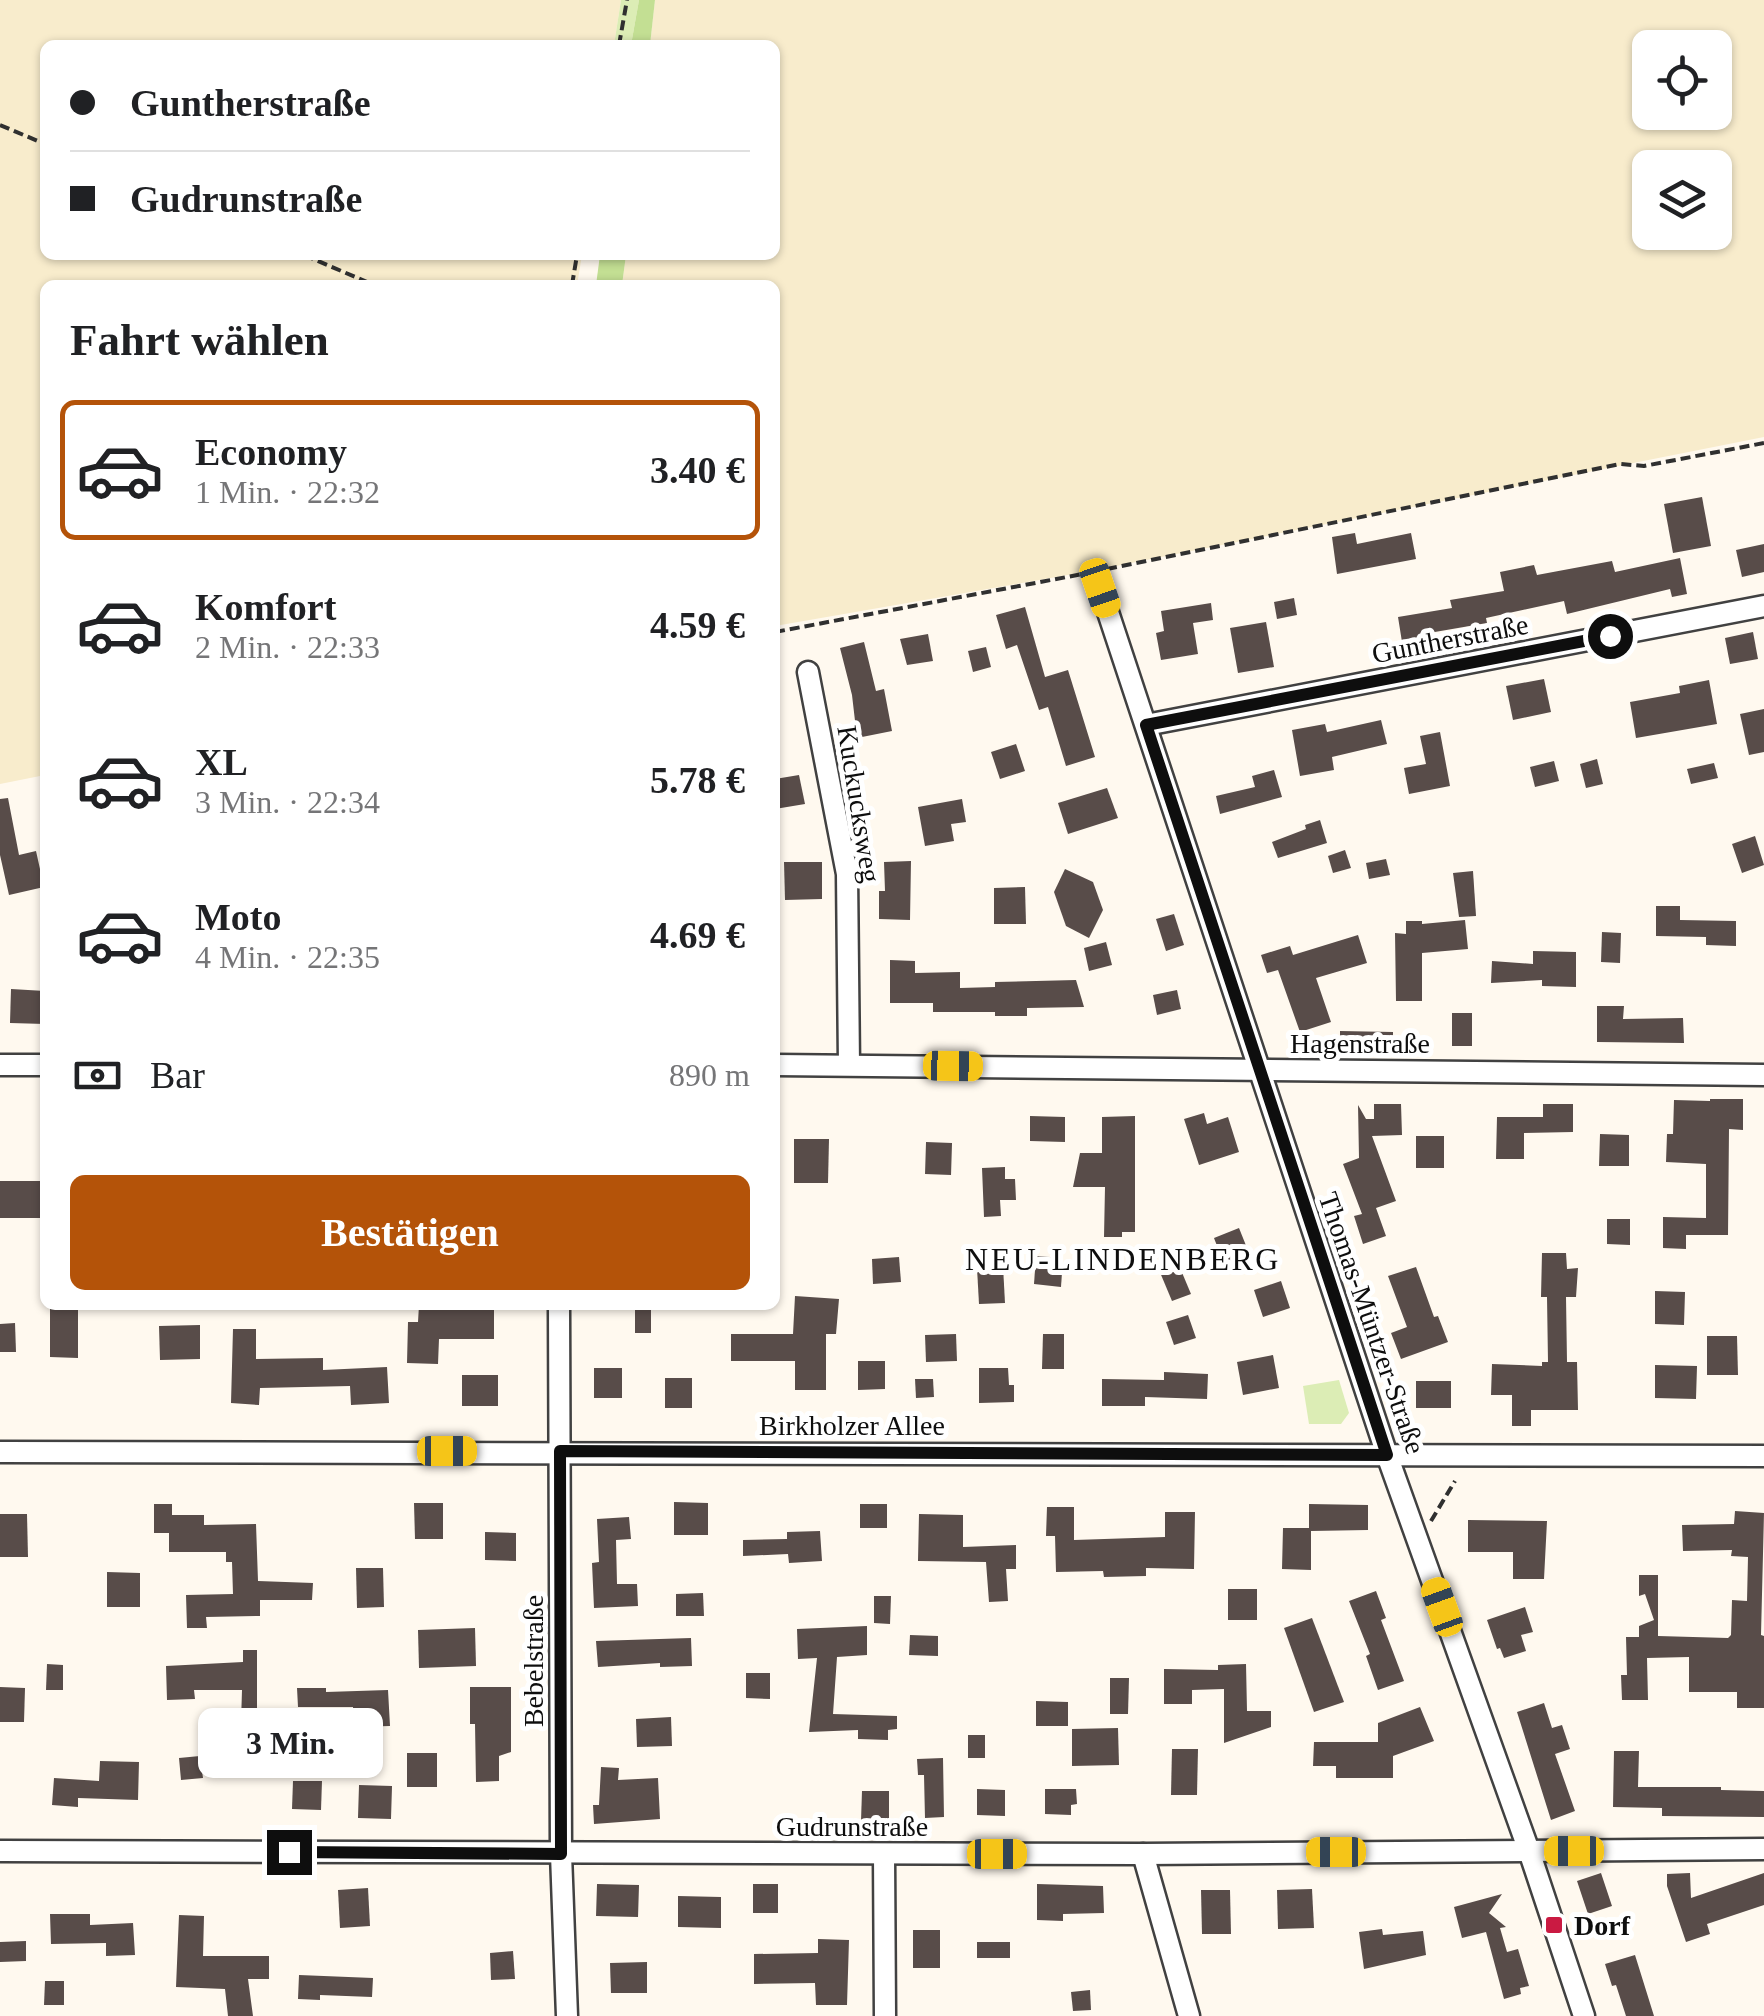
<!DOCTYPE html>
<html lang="de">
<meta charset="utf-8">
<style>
:root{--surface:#fff;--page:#f6f6f6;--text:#202124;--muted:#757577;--line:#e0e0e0;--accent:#b45309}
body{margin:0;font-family:"Times New Roman",serif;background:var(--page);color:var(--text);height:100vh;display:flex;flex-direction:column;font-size:38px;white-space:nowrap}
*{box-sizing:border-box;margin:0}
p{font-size:32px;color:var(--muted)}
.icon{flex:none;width:55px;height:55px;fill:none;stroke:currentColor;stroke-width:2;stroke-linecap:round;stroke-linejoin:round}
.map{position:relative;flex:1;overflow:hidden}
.sheet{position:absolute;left:40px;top:280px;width:740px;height:1030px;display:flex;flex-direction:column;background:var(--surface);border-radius:15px;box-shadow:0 2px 8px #0004}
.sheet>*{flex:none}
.banner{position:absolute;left:40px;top:40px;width:740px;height:220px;border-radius:15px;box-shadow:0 2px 8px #0004;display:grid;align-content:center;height:220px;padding:0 30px;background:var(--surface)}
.controls{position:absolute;left:1632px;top:30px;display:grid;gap:20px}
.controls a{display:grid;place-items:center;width:100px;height:100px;border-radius:15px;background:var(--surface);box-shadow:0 2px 8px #0004;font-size:50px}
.end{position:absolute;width:45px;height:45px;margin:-22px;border:12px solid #0e0e0e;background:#fff;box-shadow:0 0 0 5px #fff}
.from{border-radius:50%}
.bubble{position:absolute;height:70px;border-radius:15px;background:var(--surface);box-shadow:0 2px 8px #0004;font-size:32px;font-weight:700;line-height:70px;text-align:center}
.car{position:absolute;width:30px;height:60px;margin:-30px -15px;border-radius:12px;box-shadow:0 0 8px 2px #0007;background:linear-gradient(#f5c518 24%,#345 0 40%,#f5c518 0 76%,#345 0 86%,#f5c518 0)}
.banner b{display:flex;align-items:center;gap:35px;height:95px;font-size:38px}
.banner b+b{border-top:2px solid var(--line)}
.banner i{width:25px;height:25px;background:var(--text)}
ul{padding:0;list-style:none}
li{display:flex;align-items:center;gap:30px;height:140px;margin:0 20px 15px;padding:0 10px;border:5px solid transparent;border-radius:15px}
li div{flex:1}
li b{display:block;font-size:38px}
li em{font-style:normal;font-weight:700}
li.on{border-color:var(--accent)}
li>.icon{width:90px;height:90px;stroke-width:1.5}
h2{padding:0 30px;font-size:45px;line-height:120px}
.pay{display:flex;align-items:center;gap:25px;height:110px;padding:0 30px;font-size:38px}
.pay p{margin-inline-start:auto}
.action{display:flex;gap:20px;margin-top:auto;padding:20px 30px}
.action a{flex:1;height:115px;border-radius:15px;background:var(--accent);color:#fff;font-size:40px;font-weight:700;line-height:115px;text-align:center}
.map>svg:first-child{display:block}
</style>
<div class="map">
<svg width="1764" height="2016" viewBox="0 0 1764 2016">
<rect width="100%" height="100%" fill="#fff9ef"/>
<g fill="#f8eccc" fill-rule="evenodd">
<path d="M0 0H621L614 45H45V255H582L577 285H45V775L0 784Z"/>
<path d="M655 0H1764V437L1091 571 775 626V285H622L626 255H775V45H650ZM1650 48H1715V112H1650ZM1650 168H1715V232H1650Z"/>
</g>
<g fill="#dcedb5">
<path d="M621 0H639L631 45H614Z"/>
<path d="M1339 1380 1349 1413 1341 1424H1309L1303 1386Z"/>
</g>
<g fill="#c3df93">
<path d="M639 0H655L650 45H631Z"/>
<path d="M600 255H626L622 285H596Z"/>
</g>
<g fill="#584c49">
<path d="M1702 497 1711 546 1673 553 1664 504Z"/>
<path d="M1355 533 1357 544 1411 533 1416 559 1337 574 1332 537Z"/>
<path d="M1764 544V572L1742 577 1736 550Z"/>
<path d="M1680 558 1687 594 1672 597 1670 589 1567 614 1564 601 1486 618 1487 623 1429 633V637L1402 642 1398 617 1452 608 1450 600 1504 591 1500 572 1534 565 1537 575 1612 561 1615 572Z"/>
<path d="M1294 598 1297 615 1277 619 1274 602Z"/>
<path d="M1211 603 1213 620 1193 623 1198 654 1161 660 1156 633 1164 631 1161 611Z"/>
<path d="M1025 607 1045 677 1068 670 1095 757 1066 766 1048 707 1039 710 1017 645 1006 649 996 615Z"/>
<path d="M1266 622 1274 667 1238 673 1230 628Z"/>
<path d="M1753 632 1758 659 1730 664 1725 638Z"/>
<path d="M928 634 933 661 907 665 900 639Z"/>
<path d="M864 642 876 691 884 689 892 731 857 738 852 695 840 648Z"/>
<path d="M986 647 991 667 973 672 968 651Z"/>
<path d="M1544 679 1551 712 1513 720 1506 686Z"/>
<path d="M1709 680 1717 724 1636 738 1630 702 1680 693 1679 686Z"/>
<path d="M1764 709V752L1749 755 1740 714Z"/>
<path d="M1381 720 1387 744 1332 757 1334 770 1300 776 1292 730 1325 724 1327 732Z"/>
<path d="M1440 732 1450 786 1409 794 1404 768 1426 764 1420 736Z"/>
<path d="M1016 744 1025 771 1000 779 991 752Z"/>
<path d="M1597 759 1603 784 1586 788 1580 764Z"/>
<path d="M1554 761 1559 781 1535 787 1530 767Z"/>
<path d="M1714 763 1718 778 1691 784 1687 769Z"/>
<path d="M1274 770 1282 797 1220 814 1216 796 1255 787 1252 776Z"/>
<path d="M799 775 805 804 775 809V779Z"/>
<path d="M1107 788 1118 818 1068 834 1058 803Z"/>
<path d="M8 798 19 855 36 851 44 887 9 895 0 855V799Z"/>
<path d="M962 799 966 822 951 824 954 841 925 846 918 807Z"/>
<path d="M1320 820 1327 843 1278 858 1272 842 1306 829 1305 825Z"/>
<path d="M1755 836 1764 865 1742 873 1732 844Z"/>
<path d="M1345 850 1351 868 1333 873 1328 856Z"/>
<path d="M1386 859 1390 875 1369 879 1366 863Z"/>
<path d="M911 861 910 920 879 919V891H885L884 862Z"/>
<path d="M784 862H822V899L785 900Z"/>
<path d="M1065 869 1093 882 1103 910 1089 938 1066 926 1054 892Z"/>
<path d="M1473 871 1476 916 1459 917 1453 873Z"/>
<path d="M1025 887 1026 924H994V888Z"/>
<path d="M1656 906H1680V920L1736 921V946L1706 945V937L1656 936Z"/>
<path d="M1174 914 1184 945 1166 951 1156 919Z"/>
<path d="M1465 920 1468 949 1422 953V1001H1396L1395 933 1406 934V921H1422V924Z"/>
<path d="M1602 932 1621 933 1620 963 1601 962Z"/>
<path d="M1358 935 1367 963 1316 978 1331 1022 1300 1032 1278 970 1267 973 1261 955 1290 946 1293 955Z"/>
<path d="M1106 942 1112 965 1089 971 1084 948Z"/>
<path d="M1533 951 1576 952V987L1542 986V980L1491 983 1492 961 1533 964Z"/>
<path d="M890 960 915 961V973L960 972V988L995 987V982L1076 980 1084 1007 1027 1008V1016H995V1012H933V1003H890Z"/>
<path d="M11 989 45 991V1024L10 1023Z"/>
<path d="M1177 990 1181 1009 1157 1015 1153 995Z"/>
<path d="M1597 1006H1624L1623 1019 1683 1018 1684 1043 1597 1042Z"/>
<rect x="1452" y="1013" width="20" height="33"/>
<path d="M1340 1031 1393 1032V1047L1340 1046Z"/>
<path d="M1710 1099H1743V1130L1729 1129 1728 1235H1686V1249L1663 1248V1217L1706 1218V1164L1666 1162 1667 1134H1673L1674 1100 1710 1101Z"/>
<path d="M1374 1104H1401L1402 1135 1372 1136 1396 1201 1376 1208 1386 1236 1363 1244 1354 1216 1362 1214 1343 1164 1359 1158 1358 1105 1366 1119H1374Z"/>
<path d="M1543 1104H1573V1132L1524 1133V1159H1496L1497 1117H1543Z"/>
<path d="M1204 1113 1207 1124 1228 1117 1239 1152 1199 1165 1184 1119Z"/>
<path d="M1030 1116 1065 1117V1142L1030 1141Z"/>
<path d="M1135 1116V1232H1122V1237H1104L1105 1187H1073L1080 1153H1102V1117Z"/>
<path d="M1600 1134 1629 1135V1166H1599Z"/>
<rect x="1416" y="1136" width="28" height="32"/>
<path d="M794 1139H829L828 1183H794Z"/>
<path d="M926 1142 952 1143 951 1175 925 1174Z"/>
<path d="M1005 1167V1179H1015L1016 1200H1000L1001 1216 984 1217 982 1168Z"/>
<rect x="0" y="1181" width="45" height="37"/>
<path d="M1607 1219H1630V1245L1607 1244Z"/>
<path d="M1239 1228 1249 1253 1224 1264 1214 1238Z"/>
<path d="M1542 1253H1566L1567 1269 1578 1268 1576 1297H1566L1567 1362H1577L1578 1410H1531V1426H1512V1395H1491L1492 1364 1542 1366V1362H1548L1547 1297H1541Z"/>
<path d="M1036 1256 1063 1258 1061 1287 1034 1284Z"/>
<path d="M899 1257 901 1282 873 1284 872 1259Z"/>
<path d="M1178 1263 1191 1294 1172 1301 1159 1270Z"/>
<path d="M1003 1266 1005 1303 979 1304 977 1268Z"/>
<path d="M1416 1267 1434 1317 1438 1316 1448 1342 1401 1359 1391 1333 1407 1327 1388 1276Z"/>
<path d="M1281 1281 1290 1308 1263 1317 1254 1290Z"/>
<path d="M1655 1291 1685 1292 1684 1325 1655 1324Z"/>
<path d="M795 1296 839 1299 836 1334H826V1390H795V1361H731V1334H793Z"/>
<path d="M419 1305 494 1306V1339H439L438 1364 407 1363 408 1322H418Z"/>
<rect x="635" y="1306" width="16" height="27"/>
<path d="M50 1308H78V1358L50 1357Z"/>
<path d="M1188 1315 1196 1338 1174 1345 1166 1322Z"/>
<path d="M15 1323 16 1352H0V1324Z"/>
<path d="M200 1325V1359L160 1360 159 1326Z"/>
<path d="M233 1329H256V1359L323 1358V1370L387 1367 389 1403 351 1405 350 1386 260 1388 259 1405 231 1403Z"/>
<path d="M956 1334 957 1361 926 1362 925 1335Z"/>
<path d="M1043 1334H1064V1369H1042Z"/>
<path d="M1707 1336H1737L1738 1375H1707Z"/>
<path d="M1273 1355 1279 1388 1243 1395 1237 1362Z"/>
<path d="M858 1361H885V1389L858 1390Z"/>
<path d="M1655 1365 1697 1366 1696 1399 1655 1398Z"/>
<rect x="594" y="1368" width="28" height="30"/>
<path d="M979 1368H1008L1009 1385H1014V1402L979 1403Z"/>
<path d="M1164 1372 1208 1374 1207 1399 1145 1397V1406H1102V1379L1164 1380Z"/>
<rect x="462" y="1375" width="36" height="31"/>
<rect x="665" y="1378" width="27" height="30"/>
<path d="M915 1379H933L934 1397 916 1398Z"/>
<rect x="1416" y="1381" width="35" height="27"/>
<path d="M674 1502 708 1503V1535H674Z"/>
<path d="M414 1503H443V1539H415Z"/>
<path d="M154 1504H172V1515H204V1525L256 1524 258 1581 313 1583 312 1600H260V1616L206 1617 207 1628H187L186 1595 233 1594 232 1562H226V1552H169V1533H154Z"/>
<rect x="860" y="1504" width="27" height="24"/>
<path d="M1309 1504 1368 1505V1530L1311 1531V1570L1282 1569 1283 1528H1309Z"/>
<path d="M1047 1507H1074V1540L1165 1537V1512H1195L1194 1569 1146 1568V1576L1104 1577 1103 1571 1056 1572 1055 1536H1046Z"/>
<path d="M1735 1511 1764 1513 1761 1635 1764 1636V1708H1737V1692H1689V1657L1647 1658 1648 1700H1622L1621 1675H1627L1626 1637H1639V1626L1654 1620 1645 1594 1639 1596V1575H1658V1636L1728 1638 1731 1635 1732 1600 1747 1601 1748 1557 1731 1556 1732 1550 1683 1551 1682 1525 1734 1524Z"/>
<path d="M0 1514H27L28 1557H0Z"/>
<path d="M919 1514 963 1515V1547L1016 1545V1569H1006L1008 1601 989 1602 986 1562 918 1561Z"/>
<path d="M629 1517 631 1539 616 1540 617 1584H637L638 1606 594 1608 592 1563 599 1562 597 1519Z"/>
<path d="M1468 1520 1547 1521 1544 1579H1513V1552H1468Z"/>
<path d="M820 1531 822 1561 789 1563 788 1554 743 1556V1540L787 1539V1532Z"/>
<path d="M485 1532 516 1533V1561L485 1560Z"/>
<path d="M356 1568H383L384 1607 357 1608Z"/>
<path d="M107 1572 140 1573V1607H107Z"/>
<rect x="1228" y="1589" width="29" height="31"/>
<path d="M1376 1591 1386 1618 1381 1620 1404 1681 1378 1690 1366 1656 1370 1654 1349 1601Z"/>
<path d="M703 1593 704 1616H676V1594Z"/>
<path d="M874 1596H891L890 1624 874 1623Z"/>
<path d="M1525 1607 1533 1632 1521 1635 1526 1651 1504 1658 1500 1648 1497 1649 1487 1620Z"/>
<path d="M1312 1618 1344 1702 1314 1712 1284 1628Z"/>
<path d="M867 1626V1655L837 1657 833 1714 897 1716V1729L888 1730V1740L858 1739V1730L809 1732 817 1658 798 1659 797 1629Z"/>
<path d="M475 1628 476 1666 419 1668 418 1630Z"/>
<path d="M910 1635 938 1636V1656L909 1655Z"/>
<path d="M691 1638 692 1666 660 1667V1663L598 1667 596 1641Z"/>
<path d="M243 1650H257V1755H270V1778L232 1777 233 1755H240L242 1690H194L195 1699 167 1700 166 1666 243 1662Z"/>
<path d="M47 1664 63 1665V1690H46Z"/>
<path d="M1246 1664 1247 1711H1271V1727L1224 1743V1689L1192 1690V1704H1164V1669L1218 1670V1665Z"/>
<path d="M746 1673H770V1699L746 1698Z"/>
<path d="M1110 1678H1129L1128 1714H1110Z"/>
<path d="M0 1687 25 1688 24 1722H0Z"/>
<path d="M470 1687H511V1752L499 1756V1781L476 1782 475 1724H470Z"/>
<path d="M297 1688H326V1692L388 1690 390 1726 354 1727 353 1707H298Z"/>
<path d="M1036 1701 1068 1702V1726H1036Z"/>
<path d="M1544 1703 1552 1728 1562 1725 1570 1749 1555 1754 1575 1811 1551 1820 1517 1712Z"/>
<path d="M1420 1707 1434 1741 1393 1756V1778H1336V1766H1313L1314 1742H1378V1723Z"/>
<path d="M671 1717 672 1746 637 1747 636 1719Z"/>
<path d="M1118 1728 1119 1765 1072 1766V1729Z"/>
<rect x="968" y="1735" width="17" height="23"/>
<path d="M1172 1749H1198L1197 1795H1171Z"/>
<path d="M1614 1751H1639L1638 1787H1721V1790L1764 1791V1817L1662 1816V1808L1613 1807Z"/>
<rect x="407" y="1753" width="30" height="34"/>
<path d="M200 1756 203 1778 181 1780 179 1758Z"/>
<path d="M943 1758 944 1817 925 1818 924 1775H918L917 1759Z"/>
<path d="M100 1761 139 1762 138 1800 78 1798V1807L52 1805 54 1778 99 1781Z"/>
<path d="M601 1767 619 1768 618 1780 658 1778 660 1819 594 1824 593 1805H599Z"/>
<path d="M293 1781H322L321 1810 292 1809Z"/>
<path d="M359 1785 392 1786 391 1819 358 1818Z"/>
<path d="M977 1789 1005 1790V1816L977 1815Z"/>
<path d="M1045 1789H1076L1077 1804 1071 1805V1815L1045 1814Z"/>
<path d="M862 1791H889V1821H861Z"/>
<path d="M1601 1873 1612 1906 1588 1914 1577 1881Z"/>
<path d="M1690 1873 1691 1898 1764 1873V1905L1707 1924 1710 1934 1686 1942 1667 1886V1874Z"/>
<path d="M597 1884 639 1885 638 1917 596 1916Z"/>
<rect x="753" y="1884" width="25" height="29"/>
<path d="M1037 1884 1103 1886 1104 1913 1063 1914V1921L1037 1920Z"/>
<path d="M368 1888 370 1926 340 1928 338 1890Z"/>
<path d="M1312 1889 1314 1928 1278 1929 1277 1890Z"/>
<path d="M1201 1890H1230L1231 1934H1202Z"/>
<path d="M1502 1894 1489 1913 1506 1927 1500 1928 1507 1952 1518 1949 1529 1986 1520 1988 1521 1994 1504 1999 1486 1932 1462 1938 1454 1907Z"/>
<path d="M678 1896 721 1897V1928L678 1927Z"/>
<path d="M50 1914H90V1925L133 1923 135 1955 106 1956V1943L51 1944Z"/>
<path d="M179 1915 204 1916 203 1956H269V1979H248L253 2016H228L225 1989 176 1987Z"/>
<path d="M1382 1929 1383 1935 1423 1931 1426 1955 1364 1969 1359 1932Z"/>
<rect x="913" y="1930" width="27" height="38"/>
<path d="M818 1939 849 1940 847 2005H816L815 1983 754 1984V1954L818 1953Z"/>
<path d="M26 1941V1961L0 1962V1942Z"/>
<rect x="977" y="1942" width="33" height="16"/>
<path d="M513 1951 515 1979 491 1980 490 1953Z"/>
<path d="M1635 1955 1654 2016H1626L1616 1985 1612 1986 1605 1964Z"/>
<path d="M647 1962V1993H611L610 1963Z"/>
<path d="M299 1975 373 1978 372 1997 320 1995V2000L298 1999Z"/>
<path d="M45 1981H64V2005H44Z"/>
<path d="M1090 1990 1091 2010 1073 2011 1071 1992Z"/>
</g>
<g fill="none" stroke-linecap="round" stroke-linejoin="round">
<g stroke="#414141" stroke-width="25">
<g id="minor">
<path d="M1100 588 1387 1455 1529 1851 1584 2016"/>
<path d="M808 672 847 874 849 1065"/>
<path d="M1146 725 1764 606"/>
<path d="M0 1065H45"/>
<path d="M775 1065 1764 1075"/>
<path d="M559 1305 561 1854 567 2016"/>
<path d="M0 1452 1764 1456"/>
<path d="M0 1851 1143 1854 1764 1849"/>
<path d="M884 1854 885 2016"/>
<path d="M1143 1854 1189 2016"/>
</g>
</g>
<g stroke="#303030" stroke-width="4" stroke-dasharray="10 5" stroke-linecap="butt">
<path d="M619 45 627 0"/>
<path d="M0 125 45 144"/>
<path d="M304 255 374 285"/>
<path d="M572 285 577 255"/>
<path d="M1107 569 1620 464 1644 466 1764 443"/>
<path d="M775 632 1088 573"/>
<path d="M1431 1521 1455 1481"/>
</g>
<use href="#minor" stroke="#fff" stroke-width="20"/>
</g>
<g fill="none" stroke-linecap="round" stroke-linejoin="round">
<path stroke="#0e0e0e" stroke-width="12" d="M289 1852 561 1854 560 1451 1387 1455 1146 725 1610 636"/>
</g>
<rect fill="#ca1a42" stroke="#fff" stroke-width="4" x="1544" y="1915" width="20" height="20" rx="5"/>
<g text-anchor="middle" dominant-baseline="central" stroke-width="10" stroke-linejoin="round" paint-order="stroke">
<g font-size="28" fill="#0e0e0e" stroke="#fff">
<text transform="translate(1450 639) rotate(-11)">Guntherstraße</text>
<text transform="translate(859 804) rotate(81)">Kuckucksweg</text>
<text x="1360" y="1043">Hagenstraße</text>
<text transform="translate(1372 1323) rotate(71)">Thomas-Müntzer-Straße</text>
<text x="852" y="1425">Birkholzer Allee</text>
<text transform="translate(533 1661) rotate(-90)">Bebelstraße</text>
<text x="852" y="1826">Gudrunstraße</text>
</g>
<g font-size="28" font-weight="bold" fill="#0e0e0e" stroke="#fff" text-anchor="start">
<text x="1574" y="1925">Dorf</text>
</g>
<g font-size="32" letter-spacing="2.5" fill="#0e0e0e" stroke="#fff">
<text x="1123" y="1259">NEU-LINDENBERG</text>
</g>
</g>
</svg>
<div class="controls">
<a><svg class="icon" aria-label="locate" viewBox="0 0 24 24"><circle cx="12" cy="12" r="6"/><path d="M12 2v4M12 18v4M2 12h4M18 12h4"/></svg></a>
<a><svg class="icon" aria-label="layers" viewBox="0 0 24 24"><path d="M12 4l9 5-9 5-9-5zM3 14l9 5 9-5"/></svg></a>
</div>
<i class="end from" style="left:1610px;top:636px"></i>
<i class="end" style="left:289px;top:1852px"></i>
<div class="bubble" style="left:198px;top:1708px;width:185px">3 Min.</div>
<i class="car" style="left:1100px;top:588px;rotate:161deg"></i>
<i class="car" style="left:953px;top:1066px;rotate:91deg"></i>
<i class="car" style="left:447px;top:1451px;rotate:90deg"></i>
<i class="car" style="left:1442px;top:1607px;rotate:340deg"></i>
<i class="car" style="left:1574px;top:1851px;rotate:270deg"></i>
<i class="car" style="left:1336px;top:1852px;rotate:270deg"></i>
<i class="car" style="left:997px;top:1854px;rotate:90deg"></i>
<div class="banner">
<b><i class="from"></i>Guntherstraße</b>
<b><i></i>Gudrunstraße</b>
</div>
<section class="sheet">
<h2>Fahrt wählen</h2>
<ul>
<li class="on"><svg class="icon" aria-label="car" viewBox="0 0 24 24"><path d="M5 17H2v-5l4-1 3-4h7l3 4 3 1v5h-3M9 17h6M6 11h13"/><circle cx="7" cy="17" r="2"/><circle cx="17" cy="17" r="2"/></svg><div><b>Economy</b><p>1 Min. · 22:32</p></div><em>3.40 €</em></li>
<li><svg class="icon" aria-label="car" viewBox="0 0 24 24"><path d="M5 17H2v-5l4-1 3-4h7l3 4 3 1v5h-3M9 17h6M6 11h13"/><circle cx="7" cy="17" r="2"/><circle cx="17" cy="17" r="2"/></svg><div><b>Komfort</b><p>2 Min. · 22:33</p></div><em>4.59 €</em></li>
<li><svg class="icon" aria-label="car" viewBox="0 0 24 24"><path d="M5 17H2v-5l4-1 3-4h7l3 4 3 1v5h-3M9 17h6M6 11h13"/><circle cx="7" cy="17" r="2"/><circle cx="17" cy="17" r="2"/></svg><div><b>XL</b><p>3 Min. · 22:34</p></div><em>5.78 €</em></li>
<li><svg class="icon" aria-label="car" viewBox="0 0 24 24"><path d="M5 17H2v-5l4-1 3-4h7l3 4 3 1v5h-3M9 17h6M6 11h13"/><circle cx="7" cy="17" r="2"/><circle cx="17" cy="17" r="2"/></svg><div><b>Moto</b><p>4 Min. · 22:35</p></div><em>4.69 €</em></li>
</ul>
<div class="pay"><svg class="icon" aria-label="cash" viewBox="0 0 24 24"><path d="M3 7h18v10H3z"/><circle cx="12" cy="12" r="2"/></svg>Bar<p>890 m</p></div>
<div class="action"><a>Bestätigen</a></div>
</section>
</div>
